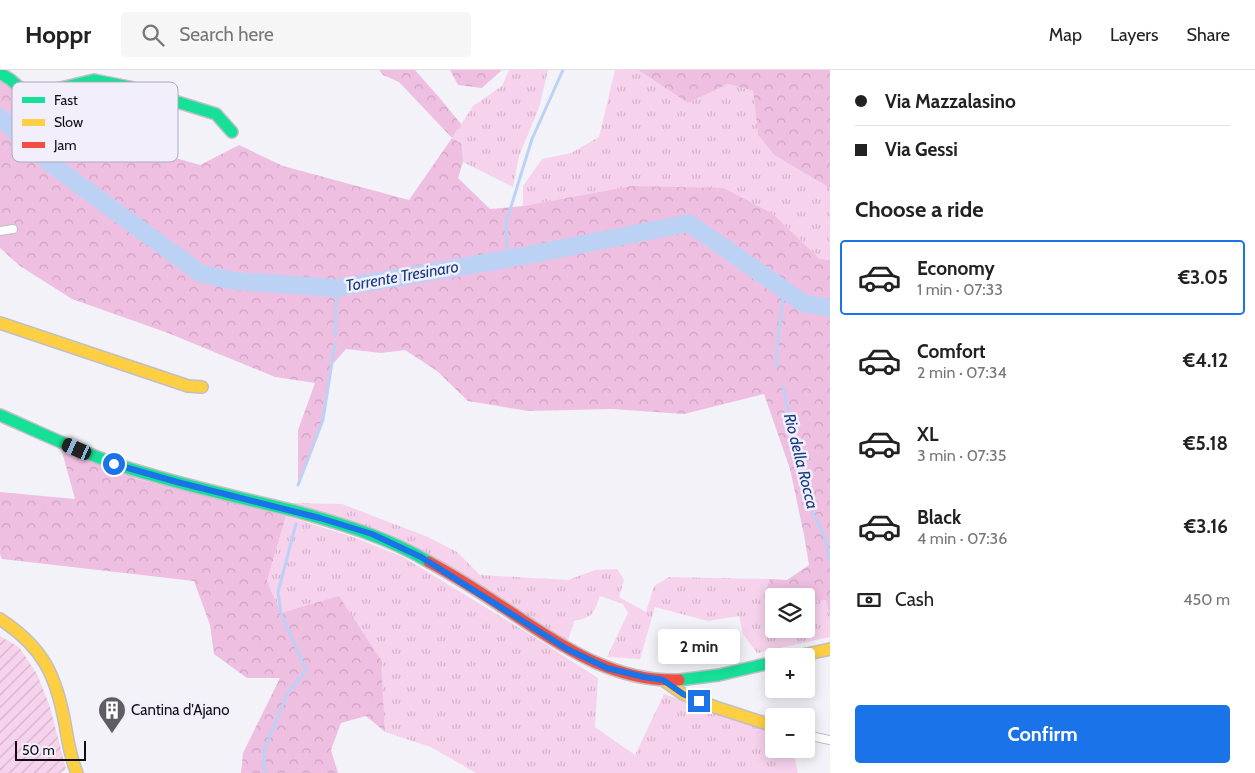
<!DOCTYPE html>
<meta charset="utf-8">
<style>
:root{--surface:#fff;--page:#f6f6f6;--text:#222;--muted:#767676;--line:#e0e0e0;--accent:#1a73e8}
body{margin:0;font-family:Cabin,sans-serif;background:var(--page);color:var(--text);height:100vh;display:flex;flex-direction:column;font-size:19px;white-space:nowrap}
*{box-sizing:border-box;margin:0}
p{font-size:16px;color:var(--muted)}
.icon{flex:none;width:28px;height:28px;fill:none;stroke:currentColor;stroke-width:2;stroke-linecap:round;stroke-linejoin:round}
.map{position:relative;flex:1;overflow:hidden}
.side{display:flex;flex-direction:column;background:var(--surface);width:425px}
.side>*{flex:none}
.top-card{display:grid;align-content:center;height:110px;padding:0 25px;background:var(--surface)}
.tools{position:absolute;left:765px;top:518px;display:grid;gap:10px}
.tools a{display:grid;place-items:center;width:50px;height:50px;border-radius:5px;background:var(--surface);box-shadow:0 2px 12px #0003;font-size:25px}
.scale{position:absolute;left:15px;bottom:12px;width:71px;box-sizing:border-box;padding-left:5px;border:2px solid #0f0d13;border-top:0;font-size:14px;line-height:18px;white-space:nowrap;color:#0f0d13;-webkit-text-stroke:4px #f2eefc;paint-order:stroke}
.end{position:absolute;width:22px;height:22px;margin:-11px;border:6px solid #1a73e8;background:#fff;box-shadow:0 0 0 2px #fff}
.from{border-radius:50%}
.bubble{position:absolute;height:35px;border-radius:5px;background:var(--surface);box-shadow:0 2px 12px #0003;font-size:16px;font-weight:700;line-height:35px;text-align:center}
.car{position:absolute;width:15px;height:30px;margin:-15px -8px;border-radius:6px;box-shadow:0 0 4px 1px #0007;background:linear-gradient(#222 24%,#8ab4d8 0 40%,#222 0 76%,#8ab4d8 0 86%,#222 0)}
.top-card b{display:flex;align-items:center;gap:18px;height:48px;font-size:19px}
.top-card b+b{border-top:1px solid var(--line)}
.top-card i{width:12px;height:12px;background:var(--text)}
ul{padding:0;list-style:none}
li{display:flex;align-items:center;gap:15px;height:75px;margin:0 10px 8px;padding:0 15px;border:2px solid transparent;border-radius:5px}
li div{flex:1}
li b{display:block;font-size:19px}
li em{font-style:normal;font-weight:700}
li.active{border-color:var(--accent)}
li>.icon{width:45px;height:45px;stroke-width:1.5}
h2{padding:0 25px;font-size:22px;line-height:60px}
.pay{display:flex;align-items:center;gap:12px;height:55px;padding:0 25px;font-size:19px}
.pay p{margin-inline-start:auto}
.action{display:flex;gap:10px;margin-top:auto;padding:10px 25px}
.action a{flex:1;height:58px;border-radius:5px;background:var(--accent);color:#fff;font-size:20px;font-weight:700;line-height:58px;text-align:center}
header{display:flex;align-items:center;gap:30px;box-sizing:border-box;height:70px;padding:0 25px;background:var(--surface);border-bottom:1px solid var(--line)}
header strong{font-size:24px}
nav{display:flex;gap:28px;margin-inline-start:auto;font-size:18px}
.search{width:350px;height:45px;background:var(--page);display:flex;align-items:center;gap:12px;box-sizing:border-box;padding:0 18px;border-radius:5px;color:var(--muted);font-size:19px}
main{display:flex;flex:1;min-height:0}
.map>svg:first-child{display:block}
</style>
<header>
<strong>Hoppr</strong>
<div class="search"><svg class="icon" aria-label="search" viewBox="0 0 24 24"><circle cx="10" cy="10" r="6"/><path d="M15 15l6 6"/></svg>Search here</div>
<nav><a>Map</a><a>Layers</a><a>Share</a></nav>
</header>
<main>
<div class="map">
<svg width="830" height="703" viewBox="0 0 830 703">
<defs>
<pattern id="grass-tufts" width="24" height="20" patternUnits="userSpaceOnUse" patternTransform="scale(1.25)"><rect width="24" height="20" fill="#f6d2ec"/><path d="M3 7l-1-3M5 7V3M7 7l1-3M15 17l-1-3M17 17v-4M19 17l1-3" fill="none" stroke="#d2b3ca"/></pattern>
<pattern id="forest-crowns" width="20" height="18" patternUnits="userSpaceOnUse" patternTransform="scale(1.25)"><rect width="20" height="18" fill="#efbfe2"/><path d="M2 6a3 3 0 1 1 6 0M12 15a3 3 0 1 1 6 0" fill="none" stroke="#cca3c1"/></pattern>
<pattern id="garden-furrows" width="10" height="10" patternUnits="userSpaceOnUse" patternTransform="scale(1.25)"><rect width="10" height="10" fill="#f6d2ec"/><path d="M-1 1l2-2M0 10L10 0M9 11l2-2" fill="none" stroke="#d2b3ca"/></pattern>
</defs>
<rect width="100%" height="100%" fill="#f3f2f8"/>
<g fill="url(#grass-tufts)">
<path d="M509 0H548L539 38 519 86 513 117 463 92 462 74 452 68 473 36 502 16Z"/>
<path d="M615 0H638L688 33 728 14 753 21 758 65 774 85 830 118V190L820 189 773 144 631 116 523 136V116L542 89 571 83 599 67Z"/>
<path d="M292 433 342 434 428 467 457 482 480 505 568 510 595 500 617 499 624 510 619 527 646 542 654 516 669 507 770 509 763 527 774 532V559H806V533L826 530 830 547V567L757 583 743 564 739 546 708 551 655 537 640 589 607 587 628 543 623 534 600 526C593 544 594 547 574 551L567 574 345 449Z"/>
<path d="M286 446 353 467 403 487 531 565 598 608 595 657 635 685 664 624 774 662V679H793L798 703H476L431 677 385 662 380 590 281 543 267 511Z"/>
</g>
<g fill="url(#forest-crowns)">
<path d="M379 0H415L438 26 461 54 452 68 462 74 463 92 458 108 490 139 523 136 631 116 723 118 773 144 820 189 830 190V547L826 530 806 533V526H774V532L763 527 770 509 787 510 809 495 804 465 790 399 764 324 684 344 612 339 528 341 468 331 437 301 405 280 381 283 346 279 332 295 323 350 298 415V360L315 313 275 307 168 263 72 229 20 196 0 178V8L14 18 33 39 51 53 82 68 127 74 200 95 239 75 283 96 409 130 452 68 399 12 383 5Z"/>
<path d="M450 0H502L482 18 458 15Z"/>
<path d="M638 0H830V118L774 85 758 65 753 21 728 14 688 33Z"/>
<path d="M61 378 138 409 286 446 267 511 281 543 339 526 381 590 385 662 366 646 341 653 331 680 338 703H241L243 683 280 608H247L214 584 210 555 194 511 2 489 0 484V422L75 429Z"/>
</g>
<path fill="url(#garden-furrows)" d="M0 566 19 577 37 604 50 637 66 699 60 703H0Z"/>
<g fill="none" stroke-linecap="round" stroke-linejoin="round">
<g stroke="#bcd2f5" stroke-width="3">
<path d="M508 189 506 153 532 69 563 0"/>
<path d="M335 266 337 218"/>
<path d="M777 297V277L784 220"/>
<path d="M783 317 808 433 825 467 830 492"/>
<path d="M298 415 323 350 335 273"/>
<path d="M265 703 264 681 287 624 306 600 281 543 278 522 296 454"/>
</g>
<path stroke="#bcd2f5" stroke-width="18" d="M0 47 51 94 200 203 234 211 337 218 508 189 689 153 803 233 830 238"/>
<g stroke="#c0bfc4" stroke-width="10">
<g id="street">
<path d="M0 161 13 159"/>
<path d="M806 665 830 670"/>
</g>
</g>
<g stroke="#c0bfc4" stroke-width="14">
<g id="fast">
<path d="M0 3 11 10 21 19 44 22 94 10 129 17 216 44 232 62"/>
<path d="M0 345C52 368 103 393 159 407 204 420 250 430 295 441 342 454 387 467 429 492"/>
<path d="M679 610 719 605 774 592"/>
</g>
</g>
<g stroke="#c0bfc4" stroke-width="14">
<g id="slow">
<path d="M0 253 188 316 202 317"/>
<path d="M0 549C43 577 56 605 65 654 68 671 70 687 77 703"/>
<path d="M798 586 830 579"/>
<path d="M663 610 683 624 715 637 774 656"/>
</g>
</g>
<g stroke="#c0bfc4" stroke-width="14">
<path id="jam" d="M429 492C461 509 491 529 521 549 569 581 618 612 679 610"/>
</g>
<use href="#street" stroke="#fdfdfe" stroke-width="8"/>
<use href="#fast" stroke="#16e098" stroke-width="11"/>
<use href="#slow" stroke="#ffcf43" stroke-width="11"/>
<use href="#jam" stroke="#f24e42" stroke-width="11"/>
</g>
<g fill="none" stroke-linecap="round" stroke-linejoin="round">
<path stroke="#1a73e8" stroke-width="6" d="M114 394 177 412 320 448 372 464 421 487 567 579 607 598 644 607 663 610 683 624 699 631"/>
</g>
<defs>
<g id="building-pin" transform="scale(1.4375)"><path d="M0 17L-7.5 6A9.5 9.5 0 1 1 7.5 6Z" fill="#5f5d63" stroke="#f2eefc"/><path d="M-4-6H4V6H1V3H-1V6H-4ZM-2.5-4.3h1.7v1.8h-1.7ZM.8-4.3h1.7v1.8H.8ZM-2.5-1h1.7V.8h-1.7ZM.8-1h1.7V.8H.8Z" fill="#fff"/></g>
</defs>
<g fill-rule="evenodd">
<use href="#building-pin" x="112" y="640"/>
</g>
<g text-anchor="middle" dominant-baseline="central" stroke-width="5" stroke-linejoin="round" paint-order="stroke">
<g font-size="15" fill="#0f0d13" stroke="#f2eefc" text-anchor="start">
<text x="131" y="640">Cantina d'Ajano</text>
</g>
<g font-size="16" font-style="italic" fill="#123d82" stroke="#f2eefc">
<text transform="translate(402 206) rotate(-10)">Torrente Tresinaro</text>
<text transform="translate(801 391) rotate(76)">Rio della Rocca</text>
</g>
</g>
<rect x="12" y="12" width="166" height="80" rx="8" fill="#f2eefc" stroke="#aeaab6" stroke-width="1"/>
<rect x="22" y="27" width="23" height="6" fill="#16e098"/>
<rect x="22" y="49" width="23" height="7" fill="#ffcf43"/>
<rect x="22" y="72" width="23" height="6" fill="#f24e42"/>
<g font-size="14" fill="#0f0d13">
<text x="54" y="35">Fast</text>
<text x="54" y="57">Slow</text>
<text x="54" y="80">Jam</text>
</g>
</svg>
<div class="tools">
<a><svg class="icon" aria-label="layers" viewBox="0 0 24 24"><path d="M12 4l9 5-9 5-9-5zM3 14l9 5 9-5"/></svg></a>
<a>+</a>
<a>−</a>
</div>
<div class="scale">50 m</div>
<i class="end from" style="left:114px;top:394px"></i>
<i class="end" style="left:699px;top:631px"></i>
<div class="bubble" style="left:658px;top:559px;width:82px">2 min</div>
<i class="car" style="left:77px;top:379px;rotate:294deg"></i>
</div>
<section class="side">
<div class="top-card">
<b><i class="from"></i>Via Mazzalasino</b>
<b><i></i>Via Gessi</b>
</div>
<h2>Choose a ride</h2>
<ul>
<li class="active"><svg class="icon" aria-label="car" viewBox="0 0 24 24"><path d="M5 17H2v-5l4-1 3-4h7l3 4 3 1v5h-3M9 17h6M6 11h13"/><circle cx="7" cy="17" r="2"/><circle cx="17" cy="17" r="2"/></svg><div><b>Economy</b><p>1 min · 07:33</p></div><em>€3.05</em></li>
<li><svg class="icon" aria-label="car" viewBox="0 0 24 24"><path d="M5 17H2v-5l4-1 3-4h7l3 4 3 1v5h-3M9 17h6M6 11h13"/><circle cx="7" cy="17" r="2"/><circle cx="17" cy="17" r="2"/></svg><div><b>Comfort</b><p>2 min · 07:34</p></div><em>€4.12</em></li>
<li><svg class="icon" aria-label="car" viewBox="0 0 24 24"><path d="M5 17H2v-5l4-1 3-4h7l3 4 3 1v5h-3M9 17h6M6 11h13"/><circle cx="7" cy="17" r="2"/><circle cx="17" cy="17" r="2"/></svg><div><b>XL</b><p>3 min · 07:35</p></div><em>€5.18</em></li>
<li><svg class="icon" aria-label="car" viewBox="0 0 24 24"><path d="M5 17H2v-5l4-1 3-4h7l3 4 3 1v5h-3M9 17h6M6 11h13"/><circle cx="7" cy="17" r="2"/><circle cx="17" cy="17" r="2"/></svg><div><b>Black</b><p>4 min · 07:36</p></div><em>€3.16</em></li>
</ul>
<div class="pay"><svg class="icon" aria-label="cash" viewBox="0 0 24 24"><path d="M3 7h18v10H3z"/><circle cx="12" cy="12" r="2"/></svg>Cash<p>450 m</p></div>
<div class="action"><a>Confirm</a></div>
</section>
</main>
